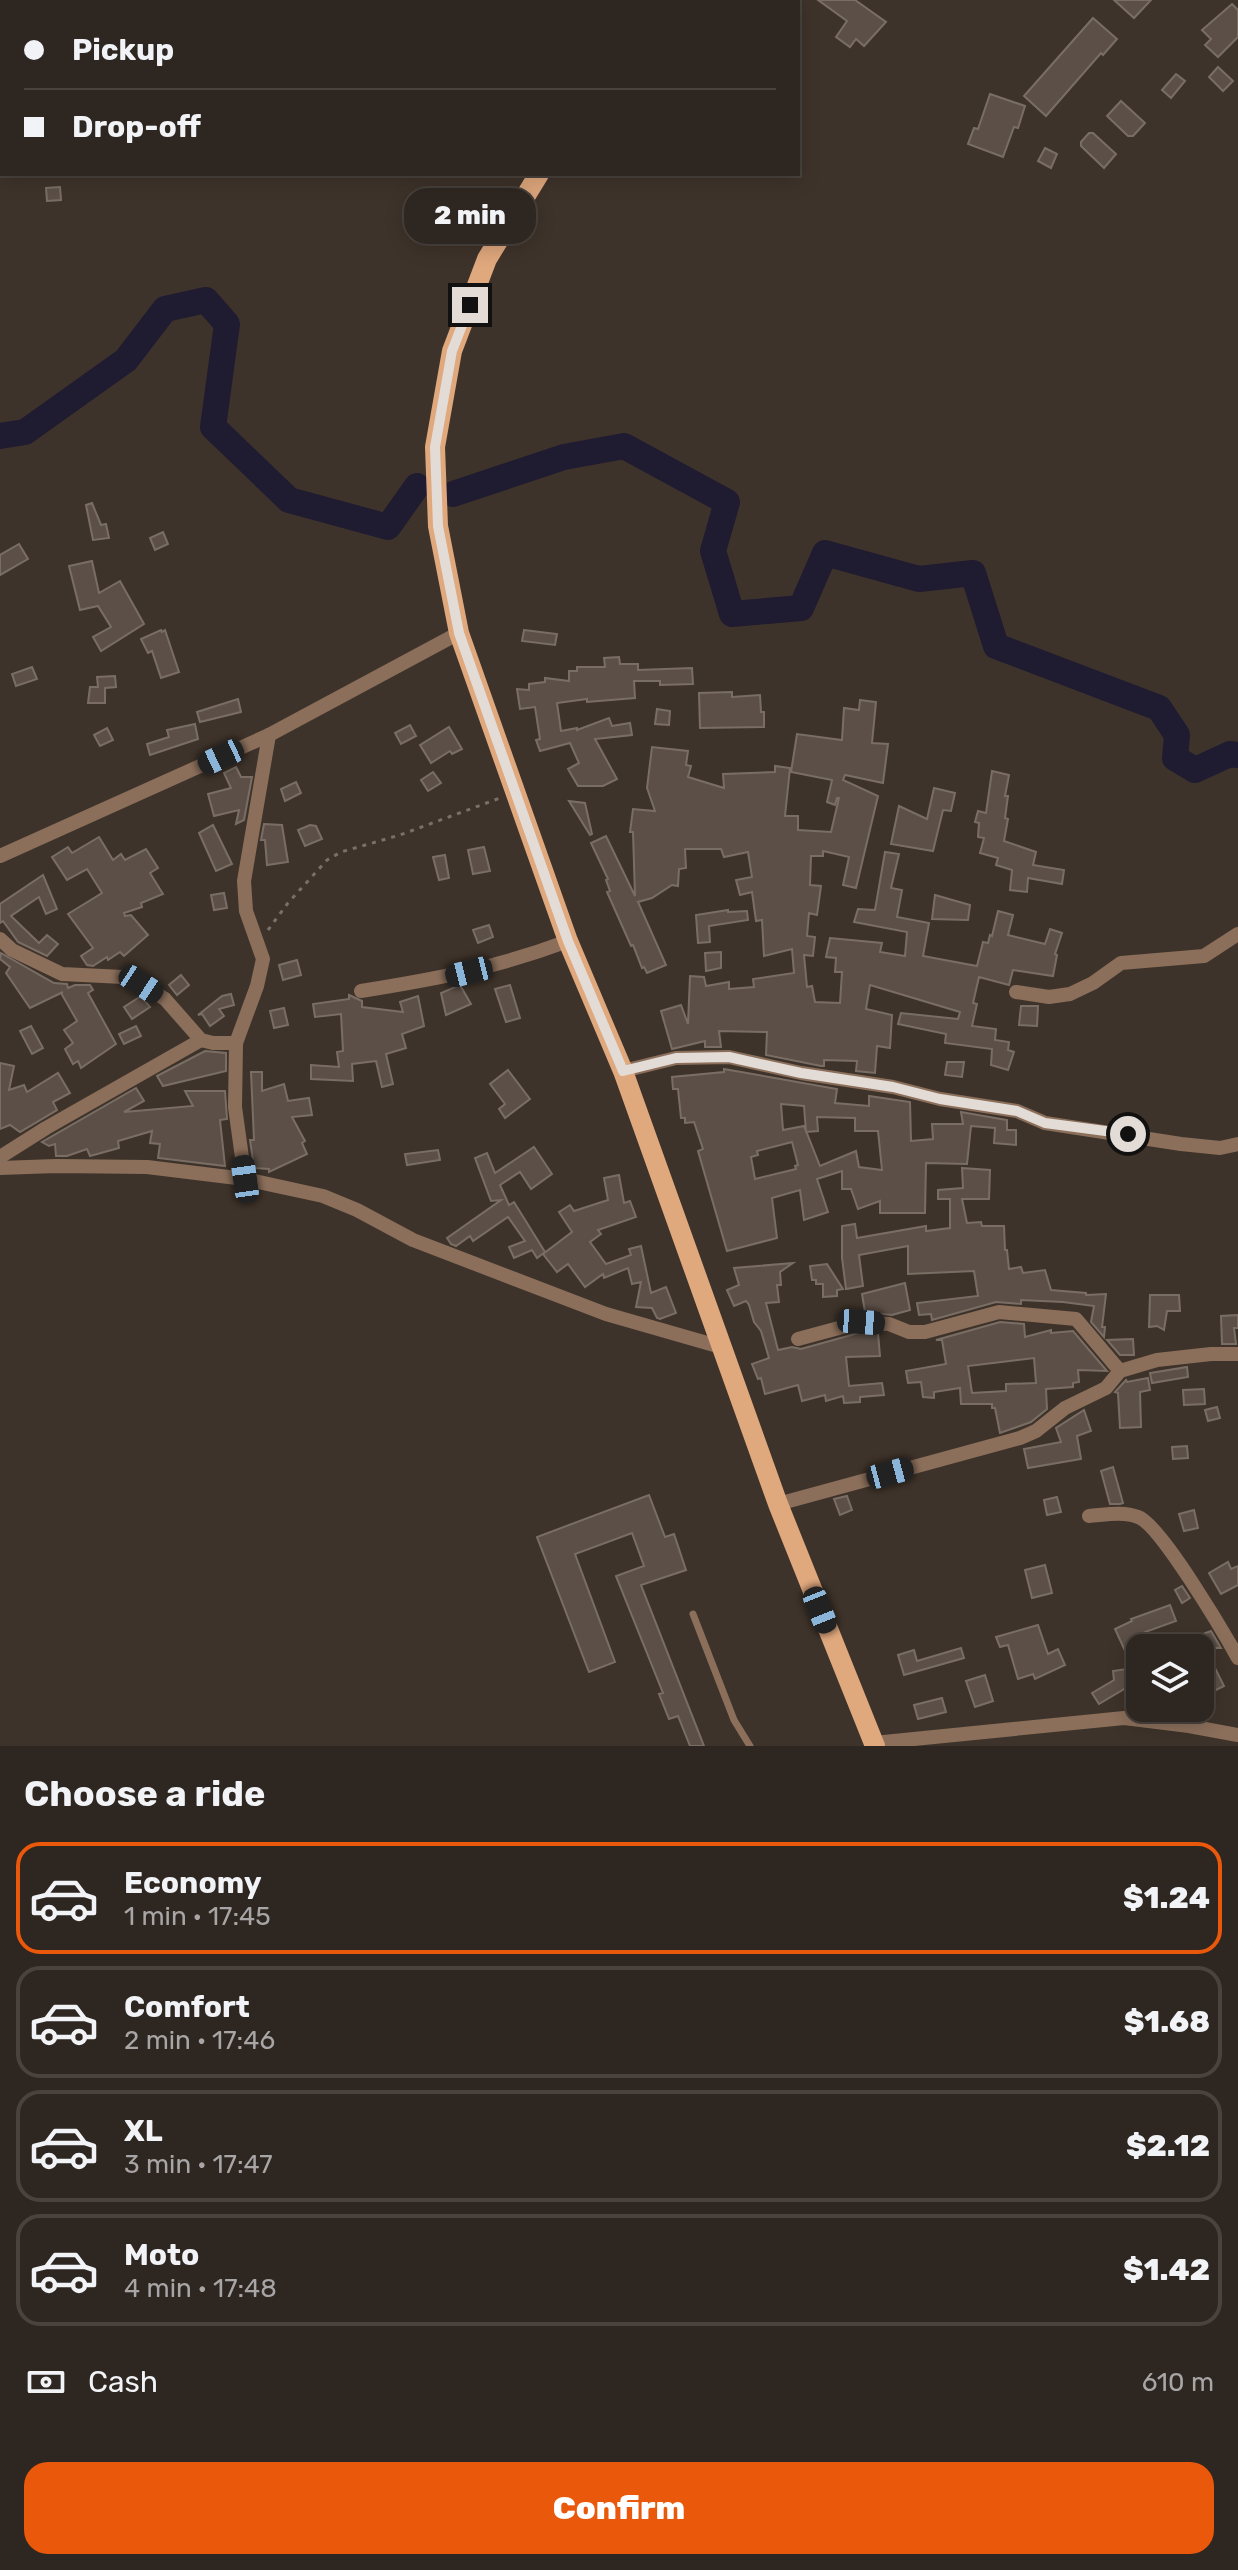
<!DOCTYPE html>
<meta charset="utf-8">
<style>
:root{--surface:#2e2620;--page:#3a322d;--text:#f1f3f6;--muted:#a7a5a5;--line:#49433e;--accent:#ea580c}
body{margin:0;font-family:Rubik,sans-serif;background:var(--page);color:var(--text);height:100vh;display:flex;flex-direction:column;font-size:30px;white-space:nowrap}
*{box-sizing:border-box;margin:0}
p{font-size:26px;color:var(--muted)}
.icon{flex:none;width:44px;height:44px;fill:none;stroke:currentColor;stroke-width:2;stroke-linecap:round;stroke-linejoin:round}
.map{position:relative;height:1746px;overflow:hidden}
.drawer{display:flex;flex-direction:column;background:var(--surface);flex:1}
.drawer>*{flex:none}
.hud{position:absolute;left:0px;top:0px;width:800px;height:176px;box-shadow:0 4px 20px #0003,0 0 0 2px var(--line);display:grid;align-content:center;height:176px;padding:0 24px;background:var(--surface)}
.fabs{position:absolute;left:1126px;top:1634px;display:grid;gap:16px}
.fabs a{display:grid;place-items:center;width:88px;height:88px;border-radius:16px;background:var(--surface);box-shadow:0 4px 20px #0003,0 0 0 2px var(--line);font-size:40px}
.end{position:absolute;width:36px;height:36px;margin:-18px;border:10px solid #e3dbd6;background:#111;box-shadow:0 0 0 4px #111}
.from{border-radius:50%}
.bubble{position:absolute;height:56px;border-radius:24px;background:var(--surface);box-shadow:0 4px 20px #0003,0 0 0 2px var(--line);font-size:26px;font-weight:800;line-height:56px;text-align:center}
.car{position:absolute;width:24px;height:48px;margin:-24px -12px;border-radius:10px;box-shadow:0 0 6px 2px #0007;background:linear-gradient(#222 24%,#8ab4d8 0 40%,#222 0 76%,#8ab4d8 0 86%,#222 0)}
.hud b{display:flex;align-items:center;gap:28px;height:76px;font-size:30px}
.hud b+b{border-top:2px solid var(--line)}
.hud i{width:20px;height:20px;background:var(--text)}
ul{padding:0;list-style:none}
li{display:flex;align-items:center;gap:24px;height:112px;margin:0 16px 12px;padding:0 8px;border:4px solid var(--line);border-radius:24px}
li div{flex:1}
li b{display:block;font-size:30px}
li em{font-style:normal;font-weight:800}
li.current{border-color:var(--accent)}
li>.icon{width:72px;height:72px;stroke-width:1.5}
h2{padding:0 24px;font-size:36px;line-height:96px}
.pay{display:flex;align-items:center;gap:20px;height:88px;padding:0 24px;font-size:30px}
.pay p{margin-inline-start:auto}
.action{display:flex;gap:16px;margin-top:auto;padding:16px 24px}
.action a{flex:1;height:92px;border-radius:24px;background:var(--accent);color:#fff;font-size:32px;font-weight:800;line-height:92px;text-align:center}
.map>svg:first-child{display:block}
</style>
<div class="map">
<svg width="1238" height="1746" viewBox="0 0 1238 1746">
<rect width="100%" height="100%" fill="#3e332a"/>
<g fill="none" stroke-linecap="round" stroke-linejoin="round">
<g stroke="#1f1b31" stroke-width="26">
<path d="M0 436 25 432 126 360 165 309 206 300 227 324 213 427 289 500 388 527 417 486"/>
<path d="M453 494 564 457 624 446 727 502 713 551 732 614 801 608 825 553 919 579 973 573 996 646 1159 708 1177 735 1175 758 1195 770 1230 754 1238 755"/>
</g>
</g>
<g fill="#5c4f47" stroke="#7a6e64" stroke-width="2" fill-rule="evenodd">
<path d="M818 0H855L886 22 864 46 856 39 850 47 836 37 847 21Z"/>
<path d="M1114 0H1151L1134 18Z"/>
<path d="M1232 4 1238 10V37L1218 57 1205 45 1211 39 1202 30Z"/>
<path d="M1093 18 1117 39 1103 55 1101 53 1046 116 1024 96Z"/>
<path d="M1218 67 1233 81 1223 91 1209 77Z"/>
<path d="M1176 74 1185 81 1171 98 1162 90Z"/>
<path d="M990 94 1025 106 1018 128 1014 127 1003 157 968 144 974 128 978 129Z"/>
<path d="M1121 101 1145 123 1133 136H1128L1107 116Z"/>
<path d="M1089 133H1093L1116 154 1104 168 1081 146V142Z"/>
<path d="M1045 148 1057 154 1051 168 1038 161Z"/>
<path d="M60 187 61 200 47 201 46 188Z"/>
<path d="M92 503 101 525 106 524 109 538 93 540 86 505Z"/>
<path d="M163 532 168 544 155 550 150 538Z"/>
<path d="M19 544 28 559 0 575V555Z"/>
<path d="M92 561 99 593 120 581 144 624 101 651 93 637 111 627 98 606 80 610 69 566Z"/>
<path d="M161 630 162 632 165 630 179 672 161 678 152 651 148 653 141 639Z"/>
<path d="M524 630 557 634 555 645 522 641Z"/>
<path d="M619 657 620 664H638V670L692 668 693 684 660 685V681H634L635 698 587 702V699L557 703 561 731 577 728V730L609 718 612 726 630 723 632 735 595 739 617 779 603 786H578L568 769 579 763 570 743 540 751 536 740 540 739 535 707 520 709 517 689 529 690V684L545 682V678L569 681V671H577V667H605L604 658Z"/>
<path d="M32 667 37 679 16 686 12 674Z"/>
<path d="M115 676 116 687 105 688V703H88L90 687H98L97 677Z"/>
<path d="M732 692V697L760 695 761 712H764V727L700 728 699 693Z"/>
<path d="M238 699 241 712 200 722 197 712Z"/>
<path d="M860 700 876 702 872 743 888 744 883 783 845 775 843 780 878 796 856 888 843 885 849 857 823 851V856H811L810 885 821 886 817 915 809 913 807 936 815 937 813 956 804 955 807 987 812 986 815 1002 840 1003 842 972H835L836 958 826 957 830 938 882 943 880 952 905 956 907 932 854 922 858 909 875 910 885 852 899 854 891 888 902 890 897 917 929 923 923 956 977 966 983 942 988 943 990 935 992 936 998 911 1013 915 1008 935 1045 944 1050 929 1062 933 1055 954 1057 955 1053 976 1013 970 1009 985 979 977 973 1003 977 1004 972 1026 996 1029 995 1040 1009 1042 1008 1050 1014 1052 1008 1070 991 1065 992 1049 945 1043 946 1034 898 1024 901 1013 958 1019 960 1012 870 985 866 1009 892 1015 890 1048 877 1046 875 1073 856 1071 857 1061 824 1060V1066H821L766 1055 767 1032 719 1031 721 1047H705V1041L672 1049 661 1011 681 1005 688 1024 690 976 704 977 706 986 729 982V989L754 987 753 979 794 973 792 949 764 956 762 920 756 921 752 892 740 895 736 880 752 877 748 852 724 857 721 849H685L686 868 679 869 678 886 672 885 652 898 638 902 666 965 647 973 644 967 642 968 633 945 631 946 607 892 610 891 606 880 608 879 591 843 606 836 635 896 633 832H630L633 809 655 811 647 788 652 747 688 751 686 765 691 766 688 777 724 788 723 774 775 772V766L790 768 785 816H798V830L831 832 839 798H837L835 805 827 802 832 780 791 772 797 734 842 740 844 708 859 710Z"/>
<path d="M657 709 670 711 669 725 655 724Z"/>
<path d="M195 724 198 739 150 755 147 744 169 737 167 730Z"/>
<path d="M410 725 416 736 401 744 395 733Z"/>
<path d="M449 727 462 749 452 754 450 751 431 763 420 745Z"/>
<path d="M107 728 113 740 100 746 94 735Z"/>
<path d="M236 767 241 777H252L244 820 236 824 239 810 214 816 208 794 231 788 224 773Z"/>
<path d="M992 771 1009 775 1005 796H1008L1005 818 1008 819 1004 841 1036 852 1033 865 1064 870 1062 884 1028 878 1027 892 1010 890 1012 870 996 865 998 858 980 853 984 838 978 837 979 823 975 822 978 811 986 813Z"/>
<path d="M433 772 441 783 428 791 421 780Z"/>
<path d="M296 782 301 793 285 801 281 789Z"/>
<path d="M934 788 955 793 951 811 943 810 933 851 891 844 899 806 927 819Z"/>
<path d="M569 801 585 803 592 834 590 835Z"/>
<path d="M264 824 282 825 288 862 267 865 265 840H261Z"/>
<path d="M213 825 232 864 216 871 199 833Z"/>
<path d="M310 825 316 826 322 839 305 846 298 830Z"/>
<path d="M99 837 113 860 121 854 125 860 146 849 158 868 150 873 163 894 141 903 142 907 124 913 125 916 131 915 148 935 124 956 120 952 108 960 107 957 93 966 87 965 81 956 93 948 68 914 102 893 87 869 67 880 52 857 68 847 72 853Z"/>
<path d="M484 847 490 871 473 874 468 850Z"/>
<path d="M445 855 449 878 439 880 433 857Z"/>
<path d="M43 875 57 909 46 914 39 897 11 916 39 943 47 935 58 944 47 956 18 942 3 921 0 923V904Z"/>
<path d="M224 893 227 908 214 910 211 895Z"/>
<path d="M935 895 970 905 968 920 932 919Z"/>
<path d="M728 910V912L747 911 748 920 709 926 710 942 698 943 696 915Z"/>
<path d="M489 925 493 937 478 943 473 930Z"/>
<path d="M721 952V968L706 971 705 953Z"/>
<path d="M1 953 54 983 67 984 68 988 75 985H90L93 990 88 993 116 1044 81 1068 78 1061 73 1064 65 1049 73 1043 64 1030 77 1021 61 993 63 992 30 1008 6 973 10 967 0 959Z"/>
<path d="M297 960 301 975 283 980 279 965Z"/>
<path d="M181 975 189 985 177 995 169 985Z"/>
<path d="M460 985 471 1004 446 1015 441 993Z"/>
<path d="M510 985 520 1018 506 1022 495 989Z"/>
<path d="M231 994 234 1005 219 1009 224 1016 210 1026 202 1014 198 1015 222 996Z"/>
<path d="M349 995 362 1001V1007L403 1012 400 1002 418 996 424 1026 402 1034 406 1048 386 1054 393 1084 382 1087 376 1061 352 1064 353 1081 311 1079V1065L339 1067 337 1052 343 1051 341 1014 315 1017 313 1004 349 999Z"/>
<path d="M141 996 150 1007 132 1019 124 1007Z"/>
<path d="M1021 1006H1038L1037 1026 1019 1025Z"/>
<path d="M284 1008 288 1025 274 1028 270 1011Z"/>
<path d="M31 1026 43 1048 32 1054 20 1031Z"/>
<path d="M136 1026 141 1036 124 1044 119 1034Z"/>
<path d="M205 1051 226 1053V1071L163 1086 157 1076Z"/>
<path d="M947 1062H964L962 1077 945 1075Z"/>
<path d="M0 1063 14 1066 9 1090 24 1085 27 1092 58 1073 70 1093 53 1102 57 1110 20 1132 10 1125 0 1129Z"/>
<path d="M724 1069 837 1089 835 1103 869 1106V1096L910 1102 911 1141 933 1139 932 1124H963L961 1112 1007 1120V1130H1016V1145L994 1143 995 1128 971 1126 967 1164 926 1163 925 1213H880V1201L858 1209 851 1189H842V1171L817 1179 828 1212 804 1220 800 1190 772 1198 777 1238 727 1251 698 1151 703 1149 694 1122 685 1123V1118H681L678 1089H673L672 1077 724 1072ZM781 1104 804 1106 806 1132 818 1131 817 1117 855 1118V1131H878L882 1170 859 1167 856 1151 820 1166 804 1126 783 1130ZM792 1142 798 1165 795 1166 796 1169 755 1179 751 1157 758 1155 757 1151Z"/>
<path d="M508 1070 530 1099 505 1118 499 1109 505 1104 490 1084Z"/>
<path d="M251 1072H262V1091L284 1084 288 1101 309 1098 312 1115 292 1117 305 1141 302 1143 307 1154 269 1172V1169L254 1168 250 1140H254Z"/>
<path d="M136 1088 144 1101 124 1112 193 1106 185 1091H225L227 1119 220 1120 225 1166 158 1158 160 1144 150 1143 152 1131 118 1141 119 1148 90 1156 87 1149 67 1156H56L55 1144 49 1146 42 1142Z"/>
<path d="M534 1147 552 1174 531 1189 520 1172 500 1185 509 1205 514 1202 545 1252 537 1258 532 1250 514 1258 509 1247 525 1241 508 1217 473 1241 470 1236 456 1246 451 1244 447 1238 501 1200 491 1201 475 1158 487 1153 495 1173Z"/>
<path d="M438 1150 440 1160 407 1165 405 1154Z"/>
<path d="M962 1168 990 1170 989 1199H962L967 1223 981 1222 982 1226H1004L1005 1250H1007L1009 1269 1021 1267 1023 1273 1045 1270 1051 1290 1086 1293V1295L1106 1294 1102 1327H1105L1104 1337 1091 1322 1094 1306 1063 1302 1021 1300V1304L996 1302 932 1320 931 1314 919 1315 917 1303 978 1296 974 1271 908 1274V1246L859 1255 863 1286 846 1289 842 1258V1226L855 1224 857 1238 926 1226V1231L950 1228V1199H938V1190L963 1188Z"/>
<path d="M619 1175 624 1203 630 1201 636 1217 598 1230 601 1234 590 1242 606 1264 631 1255 629 1249 641 1246 651 1293 666 1287 676 1313 660 1319 657 1318 652 1308 636 1307 641 1282 632 1284 628 1268 604 1278 603 1274 585 1287 568 1264 557 1272 543 1254 572 1232 559 1212 570 1205 574 1211 608 1200 604 1178Z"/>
<path d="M793 1263 780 1272 781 1285H777L779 1302 766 1303 778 1350 792 1347 801 1349 862 1332 878 1333 880 1356 846 1357 849 1386 882 1383 884 1395 860 1397V1402L844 1403 843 1396 826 1401 825 1395 802 1401 798 1385 765 1394 761 1378 758 1379 752 1364 769 1358 761 1331 754 1322 749 1305 746 1301 734 1306 727 1290 739 1285 734 1268Z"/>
<path d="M827 1264 843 1289 837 1290V1296L823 1297V1284H816V1280H812L810 1266Z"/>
<path d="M905 1283 910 1310 892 1315 865 1312 862 1294Z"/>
<path d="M1150 1295H1179L1180 1311H1167L1164 1330 1157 1326 1149 1327Z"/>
<path d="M1238 1315V1328H1234L1236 1344H1222L1221 1316Z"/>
<path d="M1000 1322 1024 1324 1025 1337 1051 1330V1333L1073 1331 1107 1371 1078 1370 1079 1382 1073 1383V1387L1046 1389 1047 1409 1031 1422 1000 1433 995 1408H992V1404H961L960 1388 934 1392V1398L923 1397 921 1382 908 1383 906 1371 946 1364 942 1340H936ZM1034 1358 1036 1383 1006 1384V1391L972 1393 968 1366Z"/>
<path d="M1133 1339 1134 1355H1120L1107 1340Z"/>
<path d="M1187 1367 1188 1377 1152 1383 1150 1373Z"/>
<path d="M1148 1378 1150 1390 1140 1392 1141 1427 1120 1428 1118 1393 1115 1392 1126 1380 1127 1382Z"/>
<path d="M1204 1389 1205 1404 1184 1405 1183 1390Z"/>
<path d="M1217 1407 1220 1418 1208 1421 1205 1410Z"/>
<path d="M1084 1410 1091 1431 1077 1436 1081 1459 1028 1468 1024 1449 1061 1442 1056 1428Z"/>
<path d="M1187 1446 1188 1458 1173 1459 1172 1447Z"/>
<path d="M1113 1467 1123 1503 1120 1504H1110L1101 1471Z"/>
<path d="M649 1495 665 1537 674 1534 686 1570 641 1585 704 1746H690L678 1716 669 1719 659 1694 663 1693 616 1576 644 1566 632 1533 575 1554 615 1662 589 1672 537 1537Z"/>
<path d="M847 1496 852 1510 840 1515 834 1499Z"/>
<path d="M1057 1497 1061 1512 1047 1515 1044 1500Z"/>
<path d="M1194 1510 1198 1528 1184 1531 1179 1514Z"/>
<path d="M1228 1562 1231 1569 1238 1566V1585L1221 1594 1209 1573Z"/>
<path d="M1045 1565 1052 1593 1032 1598 1025 1570Z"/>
<path d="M1182 1586 1190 1598 1182 1603 1175 1590Z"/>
<path d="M1170 1605 1176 1621 1145 1632 1148 1640 1140 1644V1662L1132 1666 1115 1629 1132 1621 1131 1619Z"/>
<path d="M1038 1625 1048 1654 1058 1649 1065 1665 1035 1679 1033 1674 1018 1679 1008 1645 1000 1647 996 1637Z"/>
<path d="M1211 1631 1221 1648H1179L1203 1634Z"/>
<path d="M961 1648 964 1658 904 1675 898 1655 914 1650 917 1661Z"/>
<path d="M1214 1666 1224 1686 1200 1698V1672Z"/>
<path d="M1133 1668 1140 1690 1129 1694 1126 1688 1099 1704 1092 1693 1114 1680 1113 1671Z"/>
<path d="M985 1675 993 1701 975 1707 966 1681Z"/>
<path d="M942 1698 946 1712 918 1719 914 1705Z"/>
</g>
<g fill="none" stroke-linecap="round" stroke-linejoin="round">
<path stroke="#7a7068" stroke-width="3" stroke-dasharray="4 6" stroke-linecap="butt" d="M268 930 288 903 327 860 341 852 400 835 500 798"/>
<path stroke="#8b6f5b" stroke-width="7" d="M693 1614 734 1720 750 1746"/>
<g stroke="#8b6f5b" stroke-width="14">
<path d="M359 0 364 2"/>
<path d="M185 2 188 0"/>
<path d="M0 37H2"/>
<path d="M0 856 269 735 459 633"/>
<path d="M0 939 12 950 62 974 123 977 141 984 165 999 201 1040 213 1043H236"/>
<path d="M361 991C436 979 496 968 568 941"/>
<path d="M1016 992 1049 997 1070 994 1093 983 1121 963 1204 956 1238 934"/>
<path d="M623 1071 676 1058 729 1057 801 1073 893 1087 940 1099 1017 1111 1045 1123 1181 1144 1220 1148 1238 1144"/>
<path d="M0 1157 46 1128 201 1040"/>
<path d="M0 1168 56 1166 147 1167 245 1179 323 1196 357 1210 413 1240 606 1314 721 1347"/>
<path d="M245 1179 235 1107 236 1043 257 986 263 959 246 911 244 881 269 735"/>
<path d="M798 1339 861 1322 889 1324 909 1332H925L999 1312 1076 1319 1120 1371"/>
<path d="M778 1504 1020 1438 1036 1431 1065 1408 1106 1388 1120 1371 1157 1360 1211 1354H1238"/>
<path d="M1089 1516C1104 1515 1123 1511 1138 1517 1160 1524 1224 1633 1238 1658"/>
<path d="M874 1743 1124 1718 1189 1726 1238 1735"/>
</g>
<g stroke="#e0a87d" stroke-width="20">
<path d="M697 2 699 0"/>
<path d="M539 174 487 259 452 351 435 447 438 526 459 633 568 941 623 1071 778 1504 875 1746"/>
</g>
</g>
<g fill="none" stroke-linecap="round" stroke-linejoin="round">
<path stroke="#e3dbd6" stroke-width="10" d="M470 305 452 351 435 447 438 526 459 633 568 941 623 1071 676 1058 729 1057 801 1073 893 1087 940 1099 1017 1111 1045 1123 1128 1134"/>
</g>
</svg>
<div class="fabs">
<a><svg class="icon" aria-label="layers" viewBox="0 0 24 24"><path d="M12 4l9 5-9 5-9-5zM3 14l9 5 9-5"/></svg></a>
</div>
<i class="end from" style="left:1128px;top:1134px"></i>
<i class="end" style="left:470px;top:305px"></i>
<div class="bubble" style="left:404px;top:188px;width:132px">2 min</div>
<i class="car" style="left:221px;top:757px;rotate:245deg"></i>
<i class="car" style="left:469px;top:972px;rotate:256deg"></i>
<i class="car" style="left:141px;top:984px;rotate:123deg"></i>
<i class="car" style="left:245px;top:1179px;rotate:352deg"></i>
<i class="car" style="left:861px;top:1322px;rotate:94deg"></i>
<i class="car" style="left:890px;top:1473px;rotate:75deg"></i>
<i class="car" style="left:820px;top:1610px;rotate:158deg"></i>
<div class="hud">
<b><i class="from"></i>Pickup</b>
<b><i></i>Drop-off</b>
</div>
</div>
<section class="drawer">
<h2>Choose a ride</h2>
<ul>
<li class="current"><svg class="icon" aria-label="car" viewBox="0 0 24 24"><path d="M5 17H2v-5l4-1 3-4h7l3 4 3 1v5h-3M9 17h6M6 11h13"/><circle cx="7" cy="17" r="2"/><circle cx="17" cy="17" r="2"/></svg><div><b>Economy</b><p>1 min · 17:45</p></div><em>$1.24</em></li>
<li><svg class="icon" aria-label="car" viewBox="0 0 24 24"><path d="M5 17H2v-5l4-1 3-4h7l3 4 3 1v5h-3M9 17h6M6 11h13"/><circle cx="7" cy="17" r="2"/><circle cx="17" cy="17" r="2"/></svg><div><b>Comfort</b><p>2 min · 17:46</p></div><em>$1.68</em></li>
<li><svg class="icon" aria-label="car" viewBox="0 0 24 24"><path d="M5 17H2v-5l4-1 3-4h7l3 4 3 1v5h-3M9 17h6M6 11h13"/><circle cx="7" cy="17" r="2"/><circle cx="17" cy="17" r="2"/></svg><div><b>XL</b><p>3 min · 17:47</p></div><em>$2.12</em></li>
<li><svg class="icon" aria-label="car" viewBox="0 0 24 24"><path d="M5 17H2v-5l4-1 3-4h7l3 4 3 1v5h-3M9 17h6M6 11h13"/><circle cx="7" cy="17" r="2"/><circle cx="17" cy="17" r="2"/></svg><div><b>Moto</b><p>4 min · 17:48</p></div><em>$1.42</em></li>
</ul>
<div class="pay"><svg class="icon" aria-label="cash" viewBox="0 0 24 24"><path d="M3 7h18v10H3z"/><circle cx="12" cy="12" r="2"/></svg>Cash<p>610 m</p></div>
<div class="action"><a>Confirm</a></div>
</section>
